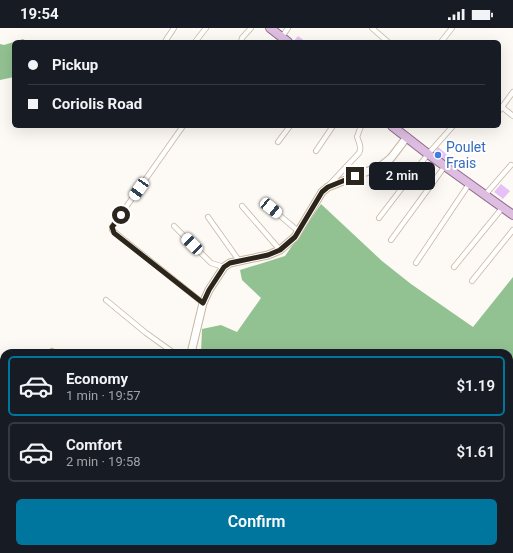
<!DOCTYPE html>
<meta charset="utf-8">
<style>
:root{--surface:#171b24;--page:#242831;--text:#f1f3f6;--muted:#9ea1a6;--line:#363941;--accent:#00769f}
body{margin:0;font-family:Roboto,sans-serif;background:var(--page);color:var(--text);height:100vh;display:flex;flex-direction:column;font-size:15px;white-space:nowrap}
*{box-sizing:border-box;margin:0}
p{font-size:13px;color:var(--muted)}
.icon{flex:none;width:22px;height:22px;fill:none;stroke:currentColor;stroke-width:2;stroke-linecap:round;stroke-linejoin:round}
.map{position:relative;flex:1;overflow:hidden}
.panel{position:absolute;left:0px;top:321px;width:513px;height:204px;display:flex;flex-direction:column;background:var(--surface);border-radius:12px 12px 0 0;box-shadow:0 4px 16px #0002}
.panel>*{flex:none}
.hud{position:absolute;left:12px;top:12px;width:489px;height:88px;border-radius:6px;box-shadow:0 4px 16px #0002;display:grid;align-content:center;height:88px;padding:0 16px;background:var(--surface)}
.end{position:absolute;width:18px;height:18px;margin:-9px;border:5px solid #2c251b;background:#fff;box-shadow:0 0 0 2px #fff}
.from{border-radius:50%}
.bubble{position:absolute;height:28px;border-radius:6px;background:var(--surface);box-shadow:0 4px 16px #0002;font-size:13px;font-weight:600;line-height:28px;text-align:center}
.car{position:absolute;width:12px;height:24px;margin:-12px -6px;border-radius:5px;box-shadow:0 0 3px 1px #0007;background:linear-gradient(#fff 24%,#345 0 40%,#fff 0 76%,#345 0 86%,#fff 0)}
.hud b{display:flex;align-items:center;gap:14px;height:38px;font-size:15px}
.hud b+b{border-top:1px solid var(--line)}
.hud i{width:10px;height:10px;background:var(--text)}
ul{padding:7px 0 0;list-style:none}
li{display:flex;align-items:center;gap:12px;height:60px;margin:0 8px 6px;padding:0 8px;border:2px solid var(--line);border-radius:6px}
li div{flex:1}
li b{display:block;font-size:15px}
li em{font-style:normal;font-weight:600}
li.current{border-color:var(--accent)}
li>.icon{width:36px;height:36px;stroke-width:1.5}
.cta{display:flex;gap:8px;margin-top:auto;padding:8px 16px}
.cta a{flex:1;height:46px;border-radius:6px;background:var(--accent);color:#fff;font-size:16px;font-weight:600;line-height:46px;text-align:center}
.status{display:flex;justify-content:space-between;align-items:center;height:28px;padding:0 20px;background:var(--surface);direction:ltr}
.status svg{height:11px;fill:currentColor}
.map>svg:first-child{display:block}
</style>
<div class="status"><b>19:54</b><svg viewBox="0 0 49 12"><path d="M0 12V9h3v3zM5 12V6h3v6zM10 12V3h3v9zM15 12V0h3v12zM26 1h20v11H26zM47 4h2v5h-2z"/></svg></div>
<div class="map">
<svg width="513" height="525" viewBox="0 0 513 525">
<rect width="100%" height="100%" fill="#fdf9f4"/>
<g fill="#93c292">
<path d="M23 11 28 14H14V49L0 52V16L4 17Z"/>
<path d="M321 176 382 233 411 256 473 299 513 249V383L509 389V325H400L399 323 398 325H201L202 301 221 297 237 304 261 270 242 252 240 242 285 228Z"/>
<path d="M513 391V417L509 418V392Z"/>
<path d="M513 442V463L509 462V444Z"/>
<path d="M509 468H513V525H495V521H509Z"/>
<path d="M4 488V521H161L160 524 0 525V494Z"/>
<path d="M167 521H263L264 524 268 521H338L336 525H165Z"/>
<path d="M343 521H450L454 525H340Z"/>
<path d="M460 521H485L483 525H461Z"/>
</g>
<g fill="#e6c1f7">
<path d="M298 8 306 14H293Z"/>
<path d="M438 119 451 130 445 136 433 126Z"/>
<path d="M424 139 433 145 429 152 419 146Z"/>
<path d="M501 156 510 163 503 171 494 164Z"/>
</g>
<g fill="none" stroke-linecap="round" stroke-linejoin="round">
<g stroke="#c8b79d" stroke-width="6">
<g id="minor">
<path d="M372 0 388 14"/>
<path d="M282 9 288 0"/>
<path d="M166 12 174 0"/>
<path d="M195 14 206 0"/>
<path d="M241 14 242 10 251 0"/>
<path d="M441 14 452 0"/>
<path d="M502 79 513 88"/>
<path d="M499 83 513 64"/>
<path d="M183 98 112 199V202L203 275"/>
<path d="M278 114 290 98"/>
<path d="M316 123 333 98"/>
<path d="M329 157 359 125C362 120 359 114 357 109L361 98"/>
<path d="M485 167 511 137"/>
<path d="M242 178 280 222"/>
<path d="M271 180 298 203"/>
<path d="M208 189 240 234"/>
<path d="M379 190 428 126 453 98"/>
<path d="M174 198 211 235 224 239"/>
<path d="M391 212 445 138"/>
<path d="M416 235 469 156"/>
<path d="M454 239 503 179"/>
<path d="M472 253 513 202"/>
<path d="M106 272 146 305 174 325"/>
<path d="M52 323 55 325"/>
<path d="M0 379 4 382"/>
</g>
</g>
<g stroke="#c8b79d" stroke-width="9">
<g id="secondary">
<path d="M191 325 203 275 209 262 224 239 230 235 268 227 280 222 295 209 322 164 328 159 381 138 391 130 407 109"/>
<path d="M0 483 4 479"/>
</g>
</g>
<g stroke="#906b8e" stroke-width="10">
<g id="primary">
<path d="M270 0 288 14"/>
<path d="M392 98 428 126 513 187"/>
</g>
</g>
<use href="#minor" stroke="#fff" stroke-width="4.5"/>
<use href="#secondary" stroke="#fff" stroke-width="7"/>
<use href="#primary" stroke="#ddbde0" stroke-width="8"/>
</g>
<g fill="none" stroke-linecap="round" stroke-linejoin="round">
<path stroke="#2c251b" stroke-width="5" d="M121 187 112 199 114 205 203 275 209 262 224 239 230 235 268 227 280 222 295 209 322 164 328 159 355 148"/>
</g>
<circle fill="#3f7fe0" stroke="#fff" stroke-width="1.5" cx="438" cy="127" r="4"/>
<g text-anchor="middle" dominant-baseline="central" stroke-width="4" stroke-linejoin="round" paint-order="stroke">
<g font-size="14" fill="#366cbe" stroke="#fff" text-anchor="start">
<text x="446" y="119">Poulet<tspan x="446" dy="16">Frais</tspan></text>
</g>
</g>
</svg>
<i class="end from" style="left:121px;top:187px"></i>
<i class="end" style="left:355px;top:148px"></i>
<div class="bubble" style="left:369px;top:134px;width:66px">2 min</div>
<i class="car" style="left:139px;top:161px;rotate:215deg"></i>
<i class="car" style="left:271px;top:180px;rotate:129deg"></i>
<i class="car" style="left:192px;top:216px;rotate:315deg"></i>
<div class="hud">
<b><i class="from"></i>Pickup</b>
<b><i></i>Coriolis Road</b>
</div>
<section class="panel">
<ul>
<li class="current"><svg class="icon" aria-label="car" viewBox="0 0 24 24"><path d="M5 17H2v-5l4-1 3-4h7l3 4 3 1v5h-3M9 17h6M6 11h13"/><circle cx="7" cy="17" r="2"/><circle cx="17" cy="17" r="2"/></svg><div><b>Economy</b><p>1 min · 19:57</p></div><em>$1.19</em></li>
<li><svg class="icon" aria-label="car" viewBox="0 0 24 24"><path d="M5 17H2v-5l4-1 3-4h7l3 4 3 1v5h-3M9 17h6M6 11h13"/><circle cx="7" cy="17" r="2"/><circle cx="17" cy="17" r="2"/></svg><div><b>Comfort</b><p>2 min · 19:58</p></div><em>$1.61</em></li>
</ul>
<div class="cta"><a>Confirm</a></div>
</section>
</div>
